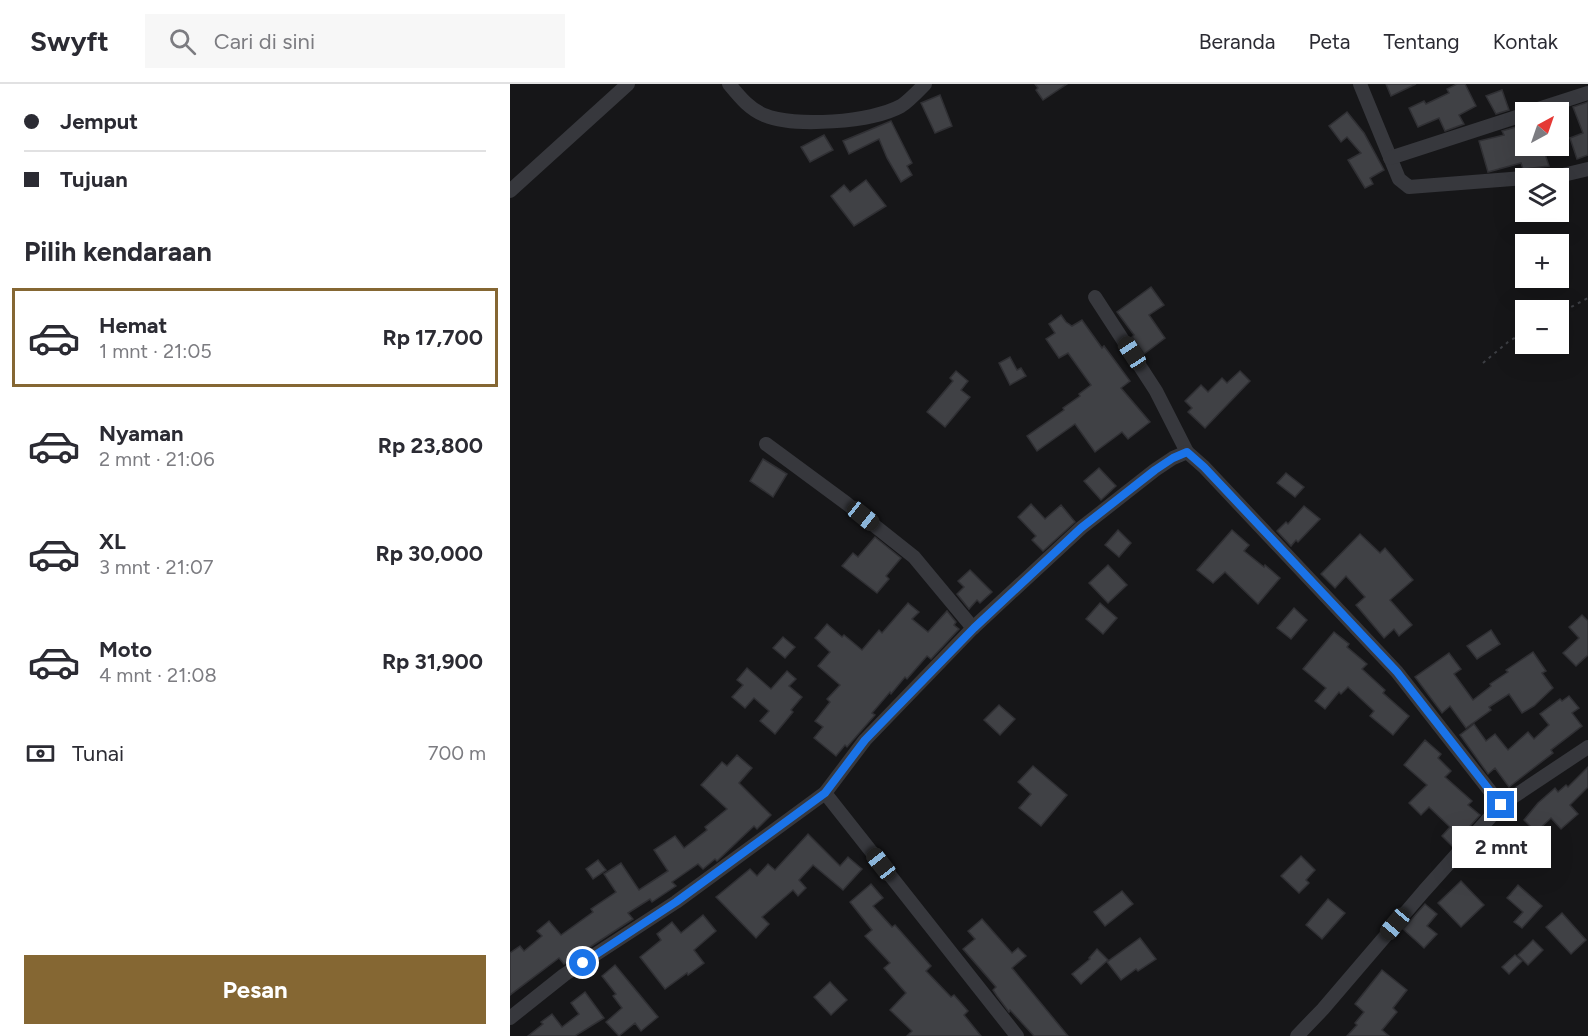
<!DOCTYPE html>
<html lang="id">
<meta charset="utf-8">
<style>
:root{--surface:#fff;--page:#f7f7f7;--text:#2b2b33;--muted:#7c7c81;--line:#e1e1e2;--accent:#856733}
body{margin:0;font-family:Figtree,sans-serif;background:var(--page);color:var(--text);height:100vh;display:flex;flex-direction:column;font-size:22px;white-space:nowrap}
*{box-sizing:border-box;margin:0}
p{font-size:20px;color:var(--muted)}
.icon{flex:none;width:33px;height:33px;fill:none;stroke:currentColor;stroke-width:2;stroke-linecap:round;stroke-linejoin:round}
.map{position:relative;flex:1;overflow:hidden}
.side{display:flex;flex-direction:column;background:var(--surface);width:510px}
.side>*{flex:none}
.banner{display:grid;align-content:center;height:132px;padding:0 24px;background:var(--surface)}
.needle{width:39px;rotate:40deg}
.tools{position:absolute;left:1005px;top:18px;display:grid;gap:12px}
.tools a{display:grid;place-items:center;width:54px;height:54px;border-radius:0px;background:var(--surface);box-shadow:0 6px 24px #0002;font-size:30px}
.end{position:absolute;width:27px;height:27px;margin:-14px;border:8px solid #1a73e8;background:#fff;box-shadow:0 0 0 3px #fff}
.from{border-radius:50%}
.bubble{position:absolute;height:42px;border-radius:0px;background:var(--surface);box-shadow:0 6px 24px #0002;font-size:20px;font-weight:700;line-height:42px;text-align:center}
.car{position:absolute;width:18px;height:36px;margin:-18px -9px;border-radius:8px;box-shadow:0 0 4px 2px #0007;background:linear-gradient(#222 24%,#8ab4d8 0 40%,#222 0 76%,#8ab4d8 0 86%,#222 0)}
.banner b{display:flex;align-items:center;gap:21px;height:57px;font-size:22px}
.banner b+b{border-top:2px solid var(--line)}
.banner i{width:15px;height:15px;background:var(--text)}
ul{padding:0;list-style:none}
li{display:flex;align-items:center;gap:18px;height:99px;margin:0 12px 9px;padding:0 12px;border:3px solid transparent;border-radius:0px}
li div{flex:1}
li b{display:block;font-size:22px}
li em{font-style:normal;font-weight:700}
li.current{border-color:var(--accent)}
li>.icon{width:54px;height:54px;stroke-width:1.5}
h2{padding:0 24px;font-size:27px;line-height:72px}
.pay{display:flex;align-items:center;gap:15px;height:66px;padding:0 24px;font-size:22px}
.pay p{margin-inline-start:auto}
.action{display:flex;gap:12px;margin-top:auto;padding:12px 24px}
.action a{flex:1;height:69px;border-radius:0px;background:var(--accent);color:#fff;font-size:24px;font-weight:700;line-height:69px;text-align:center}
header{display:flex;align-items:center;gap:36px;box-sizing:border-box;height:84px;padding:0 30px;background:var(--surface);border-bottom:2px solid var(--line)}
header strong{font-size:28px}
nav{display:flex;gap:33px;margin-inline-start:auto;font-size:21px}
.search{width:420px;height:54px;background:var(--page);display:flex;align-items:center;gap:15px;box-sizing:border-box;padding:0 21px;border-radius:0px;color:var(--muted);font-size:22px}
main{display:flex;flex:1;min-height:0}
.map>svg:first-child{display:block}
</style>
<header>
<strong>Swyft</strong>
<div class="search"><svg class="icon" aria-label="search" viewBox="0 0 24 24"><circle cx="10" cy="10" r="6"/><path d="M15 15l6 6"/></svg>Cari di sini</div>
<nav><a>Beranda</a><a>Peta</a><a>Tentang</a><a>Kontak</a></nav>
</header>
<main>
<section class="side">
<div class="banner">
<b><i class="from"></i>Jemput</b>
<b><i></i>Tujuan</b>
</div>
<h2>Pilih kendaraan</h2>
<ul>
<li class="current"><svg class="icon" aria-label="car" viewBox="0 0 24 24"><path d="M5 17H2v-5l4-1 3-4h7l3 4 3 1v5h-3M9 17h6M6 11h13"/><circle cx="7" cy="17" r="2"/><circle cx="17" cy="17" r="2"/></svg><div><b>Hemat</b><p>1 mnt · 21:05</p></div><em>Rp 17,700</em></li>
<li><svg class="icon" aria-label="car" viewBox="0 0 24 24"><path d="M5 17H2v-5l4-1 3-4h7l3 4 3 1v5h-3M9 17h6M6 11h13"/><circle cx="7" cy="17" r="2"/><circle cx="17" cy="17" r="2"/></svg><div><b>Nyaman</b><p>2 mnt · 21:06</p></div><em>Rp 23,800</em></li>
<li><svg class="icon" aria-label="car" viewBox="0 0 24 24"><path d="M5 17H2v-5l4-1 3-4h7l3 4 3 1v5h-3M9 17h6M6 11h13"/><circle cx="7" cy="17" r="2"/><circle cx="17" cy="17" r="2"/></svg><div><b>XL</b><p>3 mnt · 21:07</p></div><em>Rp 30,000</em></li>
<li><svg class="icon" aria-label="car" viewBox="0 0 24 24"><path d="M5 17H2v-5l4-1 3-4h7l3 4 3 1v5h-3M9 17h6M6 11h13"/><circle cx="7" cy="17" r="2"/><circle cx="17" cy="17" r="2"/></svg><div><b>Moto</b><p>4 mnt · 21:08</p></div><em>Rp 31,900</em></li>
</ul>
<div class="pay"><svg class="icon" aria-label="cash" viewBox="0 0 24 24"><path d="M3 7h18v10H3z"/><circle cx="12" cy="12" r="2"/></svg>Tunai<p>700 m</p></div>
<div class="action"><a>Pesan</a></div>
</section>
<div class="map">
<svg width="1078" height="952" viewBox="0 0 1078 952">
<rect width="100%" height="100%" fill="#161618"/>
<g fill="#404145" stroke="#303034" stroke-width="1.5">
<path d="M525 0H557L533 16 526 6 528 4Z"/>
<path d="M876 0H906L881 12Z"/>
<path d="M947 0H955L966 22 949 31 954 40 935 47 929 34 908 43 899 24 914 17 916 20 939 9 937 5Z"/>
<path d="M992 6 999 26 986 30 976 12Z"/>
<path d="M430 11 442 42 425 49 411 19Z"/>
<path d="M1078 18V71L1067 75 1060 54 1073 49 1063 23Z"/>
<path d="M837 28 854 49 874 86 860 94 863 100 855 104 838 76 851 69 837 53 831 58 819 42Z"/>
<path d="M381 37 402 79 397 82 402 91 391 98 377 74 369 55 339 70 333 57Z"/>
<path d="M1016 40V69L1033 64 1039 82 1013 85 1011 79 978 88 969 57 994 51 992 47Z"/>
<path d="M314 51 323 66 300 78 291 63Z"/>
<path d="M356 96 376 122 344 142 321 112 334 101 340 108Z"/>
<path d="M641 203 654 221 639 231 655 254 634 270 622 253 624 251 607 228Z"/>
<path d="M551 231 556 238 562 242 572 236 592 264 594 262 620 297 611 304 640 338 618 355 612 348 585 368 565 340 527 367 517 352 554 326 553 324 570 312 569 310 581 301 558 269 549 274 536 255 545 249 539 240Z"/>
<path d="M500 273 507 286 511 284 516 292 500 301 489 279Z"/>
<path d="M446 287 458 297 451 306 460 313 435 343 417 328 443 297 440 294Z"/>
<path d="M730 287 740 297 695 344 678 328 682 324 675 317 691 301 698 308 712 294 717 299Z"/>
<path d="M253 375 277 390 263 413 240 397Z"/>
<path d="M589 384 606 402 591 416 574 397Z"/>
<path d="M776 389 794 403 785 413 767 399Z"/>
<path d="M521 420 535 435 551 421 565 438 533 467 522 456 526 452 508 433Z"/>
<path d="M794 422 810 435 788 458 786 456 781 462 767 447 776 438 778 440Z"/>
<path d="M608 446 621 459 609 473 595 461Z"/>
<path d="M722 446 739 461 734 467 754 483 755 481 770 494 748 520 715 488 703 499 687 486Z"/>
<path d="M850 450 870 469 875 464 903 496 880 516 902 541 889 552 884 545 874 554 846 521 855 513 836 492 825 504 811 490Z"/>
<path d="M365 453 391 474 376 492 379 495 367 509 332 482 343 469 348 473Z"/>
<path d="M598 481 617 501 598 519 579 499Z"/>
<path d="M460 486 482 508 470 519 467 516 459 525 447 510 454 503 448 497Z"/>
<path d="M398 519 409 528 402 535 418 548 437 527 446 538 444 541 449 545 421 575 417 572 397 595 395 593 381 610 380 608 362 629 365 631 337 663 335 661 326 672 304 654 313 643 305 637 320 618 317 615 330 601 308 582 320 568 305 554 317 540 332 553 334 551 352 566 369 546 372 549Z"/>
<path d="M590 519 607 534 593 550 576 535Z"/>
<path d="M784 524 797 536 781 555 767 544Z"/>
<path d="M1072 531 1078 537V571L1066 582 1053 569 1069 554 1059 543Z"/>
<path d="M981 546 990 560 967 575 957 562Z"/>
<path d="M824 548 839 560 837 563 857 580 852 585 875 606 873 609 899 632 883 651 860 632 864 627 838 603 831 610 829 608 815 625 805 617 816 604 793 585Z"/>
<path d="M273 553 285 563 275 574 263 564Z"/>
<path d="M1023 568 1036 587 1032 589 1043 604 1024 622 1012 629 999 610 979 623 981 626 956 644 940 622 932 629 905 593 939 569 951 585 944 590 963 616 981 602 980 600 998 588 996 586Z"/>
<path d="M237 584 261 605 277 587 286 595 279 602 292 613 281 626 283 628 265 650 250 637 259 627 244 614 235 624 222 613 233 601 227 596Z"/>
<path d="M1059 612 1069 624 1062 629 1072 642 1041 666 1043 669 999 703 985 684 978 690 950 651 964 640 976 657 985 650 998 666 1018 648 1024 655 1039 641 1030 630 1050 615 1052 617Z"/>
<path d="M489 621 505 635 490 651 474 636Z"/>
<path d="M915 656 931 670 928 674 941 687 935 693 962 717 958 721 970 731 942 762 932 752 940 743 919 723 911 731 899 719 917 701 894 681Z"/>
<path d="M227 671 242 684 229 699 261 731 247 745 244 742 207 777 205 775 193 785 188 780 162 798 166 802 142 818 140 815 118 829 123 835 54 880 49 874 0 911V869L10 862 14 867 32 852 27 847 39 837 51 851 83 828 81 825 106 808 94 790 111 779 129 806 158 787 144 766 165 752 174 764 197 746 195 743 217 725 191 701 212 678 217 682Z"/>
<path d="M523 682 557 711 531 742 509 724 521 710 508 698Z"/>
<path d="M1078 683V703L1060 721 1068 730 1051 745 1041 734 1026 748 1014 736 1028 719 1045 704 1048 708 1056 701 1058 703Z"/>
<path d="M1020 743 1035 758 1027 767 1012 752Z"/>
<path d="M298 750 330 782 338 773 352 785 333 806 303 781 289 796 296 804 288 812 283 806 252 833 259 840 246 854 206 813 240 785 247 792 258 780 265 786Z"/>
<path d="M791 772 805 786 796 796 799 799 789 809 771 792Z"/>
<path d="M88 776 96 786 83 795 76 785Z"/>
<path d="M951 797 974 821 951 843 928 819Z"/>
<path d="M361 800 373 814 363 822 382 843 385 841 421 882 416 887 441 913 444 911 458 927 454 931 471 952H397L402 947 380 926 396 909 374 884 380 879 355 852 362 846 340 818Z"/>
<path d="M1008 801 1032 822 1012 844 1004 838 1013 828 997 814Z"/>
<path d="M612 807 623 820 595 842 584 828Z"/>
<path d="M818 815 835 829 812 855 796 841Z"/>
<path d="M915 820 927 830 917 842 927 850 914 864 893 845Z"/>
<path d="M1052 829 1076 856 1061 870 1036 843Z"/>
<path d="M193 831 206 847 184 866 194 879 178 891 177 889 155 905 130 873 151 856 147 850 162 838 171 849Z"/>
<path d="M472 835 502 869 508 864 516 872 502 884 558 952H524L500 926 499 928 487 912 483 906 486 903 453 865 465 855 458 847Z"/>
<path d="M630 854 646 875 628 887 626 885 611 896 597 878Z"/>
<path d="M1023 856 1033 866 1018 881 1008 871Z"/>
<path d="M587 865 598 876 571 900 562 890 580 875 579 874Z"/>
<path d="M1005 871 1012 877 999 890 992 883Z"/>
<path d="M105 881 148 933 131 947 125 939 109 952 96 938 112 924 103 912 106 910 92 892Z"/>
<path d="M872 886 897 906 883 924 887 928 872 946 879 952H837L847 941 845 939 854 928 845 920Z"/>
<path d="M320 898 337 916 321 931 304 913Z"/>
<path d="M75 908 94 934 65 952H18L33 940 31 938 42 930 52 943 69 930 61 919Z"/>
</g>
<g fill="none" stroke-linecap="round" stroke-linejoin="round">
<g stroke="#3d3f44" stroke-width="2" stroke-dasharray="3 4.5" stroke-linecap="butt">
<path d="M1048 230 1078 214"/>
<path d="M973 279 998 258 1016 247"/>
</g>
<g stroke="#37383d" stroke-width="14">
<path d="M219 0C229 12 239 25 254 31 284 44 362 38 391 22 400 16 408 7 415 0"/>
<path d="M850 0 889 95 899 103 1053 91 1078 85"/>
<path d="M1019 28 1078 9"/>
<path d="M880 74 1016 30"/>
<path d="M0 107 118 0"/>
<path d="M585 213 646 307 677 368"/>
<path d="M256 360 336 419 404 473 463 544"/>
<path d="M315 709 507 952"/>
<path d="M0 934 54 891 166 818 315 709 355 656 463 544 571 444 645 386 663 374 677 368 694 383 887 588 991 721 1078 663"/>
<path d="M787 952 813 925 914 807 991 721"/>
</g>
</g>
<g fill="none" stroke-linecap="round" stroke-linejoin="round">
<path stroke="#1a73e8" stroke-width="8" d="M73 879 166 818 315 709 355 656 464 544 571 444 645 386 663 374 677 368 694 383 887 588 991 721"/>
</g>
</svg>
<div class="tools">
<a><svg class="needle" viewBox="-14 -14 28 28"><path d="M0-13l5 13h-10z" fill="#e53935"/><path d="M0 13l5-13h-10z" fill="#7c7c81"/></svg></a>
<a><svg class="icon" aria-label="layers" viewBox="0 0 24 24"><path d="M12 4l9 5-9 5-9-5zM3 14l9 5 9-5"/></svg></a>
<a>+</a>
<a>−</a>
</div>
<i class="end from" style="left:73px;top:879px"></i>
<i class="end" style="left:991px;top:721px"></i>
<div class="bubble" style="left:942px;top:742px;width:99px">2 mnt</div>
<i class="car" style="left:622px;top:269px;rotate:327deg"></i>
<i class="car" style="left:353px;top:432px;rotate:129deg"></i>
<i class="car" style="left:371px;top:780px;rotate:322deg"></i>
<i class="car" style="left:885px;top:840px;rotate:220deg"></i>
</div>
</main>
